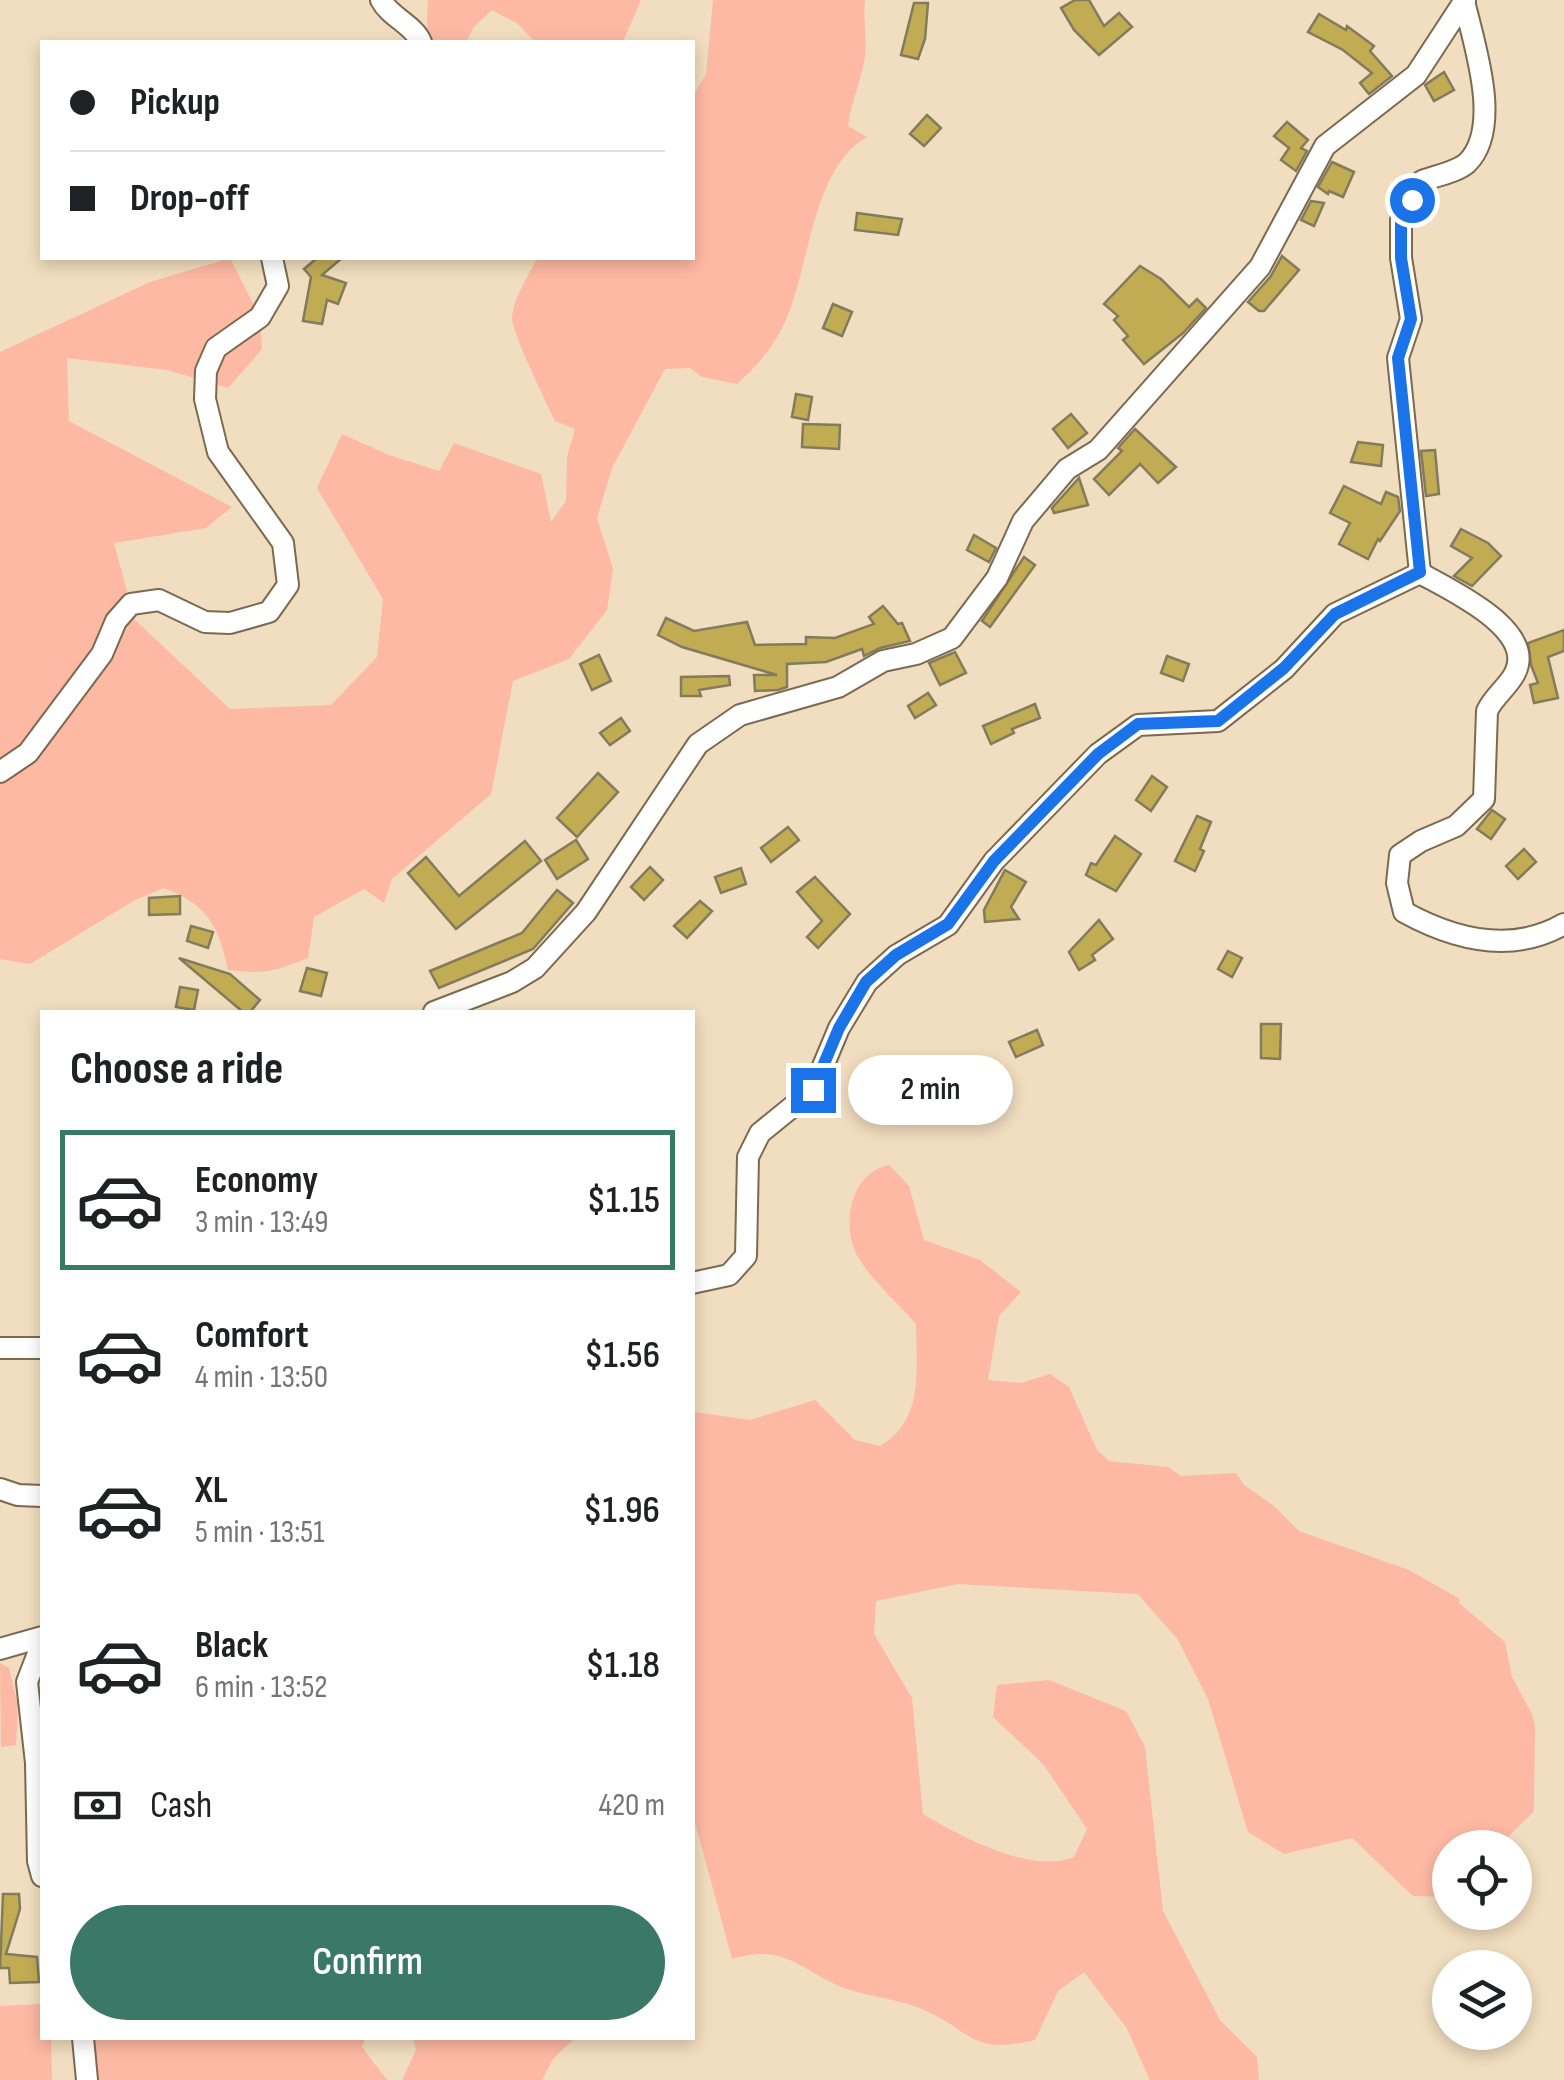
<!DOCTYPE html>
<meta charset="utf-8">
<style>
:root{--surface:#fff;--page:#f2f2f2;--text:#202124;--muted:#757577;--line:#e0e0e0;--accent:#397966}
body{margin:0;font-family:"Sofia Sans Condensed",sans-serif;background:var(--page);color:var(--text);height:100vh;display:flex;flex-direction:column;font-size:38px;white-space:nowrap}
*{box-sizing:border-box;margin:0}
p{font-size:32px;color:var(--muted)}
.icon{flex:none;width:55px;height:55px;fill:none;stroke:currentColor;stroke-width:2;stroke-linecap:round;stroke-linejoin:round}
.map{position:relative;flex:1;overflow:hidden}
.drawer{position:absolute;left:40px;top:1010px;width:655px;height:1030px;display:flex;flex-direction:column;background:var(--surface);border-radius:0px;box-shadow:0 5px 15px #0003}
.drawer>*{flex:none}
.hud{position:absolute;left:40px;top:40px;width:655px;height:220px;border-radius:0px;box-shadow:0 5px 15px #0003;display:grid;align-content:center;height:220px;padding:0 30px;background:var(--surface)}
.buttons{position:absolute;left:1432px;top:1830px;display:grid;gap:20px}
.buttons a{display:grid;place-items:center;width:100px;height:100px;border-radius:50%;background:var(--surface);box-shadow:0 5px 15px #0003;font-size:50px}
.end{position:absolute;width:45px;height:45px;margin:-22px;border:12px solid #1a73e8;background:#fff;box-shadow:0 0 0 5px #fff}
.from{border-radius:50%}
.bubble{position:absolute;height:70px;border-radius:35px;background:var(--surface);box-shadow:0 5px 15px #0003;font-size:32px;font-weight:600;line-height:70px;text-align:center}
.hud b{display:flex;align-items:center;gap:35px;height:95px;font-size:38px}
.hud b+b{border-top:2px solid var(--line)}
.hud i{width:25px;height:25px;background:var(--text)}
ul{padding:0;list-style:none}
li{display:flex;align-items:center;gap:30px;height:140px;margin:0 20px 15px;padding:0 10px;border:5px solid transparent;border-radius:0px}
li div{flex:1}
li b{display:block;font-size:38px}
li em{font-style:normal;font-weight:600}
li.on{border-color:var(--accent)}
li>.icon{width:90px;height:90px;stroke-width:1.5}
h2{padding:0 30px;font-size:45px;line-height:120px}
.pay{display:flex;align-items:center;gap:25px;height:110px;padding:0 30px;font-size:38px}
.pay p{margin-inline-start:auto}
.button{display:flex;gap:20px;margin-top:auto;padding:20px 30px}
.button a{flex:1;height:115px;border-radius:60px;background:var(--accent);color:#fff;font-size:40px;font-weight:600;line-height:115px;text-align:center}
.map>svg:first-child{display:block}
</style>
<div class="map">
<svg width="1564" height="2080" viewBox="0 0 1564 2080">
<rect width="100%" height="100%" fill="#f1ddbf"/>
<g fill="#fdb9a3">
<path d="M428 0H641L623 42H535L518 24 492 10 474 27 466 42H426Z"/>
<path d="M713 0H865C863 19 867 38 865 56 861 82 851 102 848 126L867 137C811 168 810 270 784 324 772 349 757 365 737 384L702 377 690 368 665 369 612 468 597 518 613 569 607 610 569 659 513 681 491 794 392 879 384 903 364 889 314 917 308 958C274 972 264 974 228 970 219 926 207 904 164 888L135 900 30 964 0 959V352L150 282 230 258 260 317 262 349 228 388 167 370 67 358 69 421 232 507 206 528 114 543 135 620 230 709 331 705 377 657 383 599 317 488 342 434 389 455 439 471 454 443 541 474 551 522 566 501 567 457 575 429 555 421C547 404 511 331 512 317 514 297 529 275 537 258H692L693 96 706 74Z"/>
<path d="M889 1165 909 1186 924 1240 980 1260 1021 1292 999 1316 988 1380 1021 1383 1050 1374 1069 1387 1097 1450 1109 1461 1168 1467 1181 1476 1236 1473 1244 1485 1274 1506 1299 1531 1409 1570 1460 1599 1459 1603 1505 1642 1512 1677 1532 1714 1535 1726 1534 1811 1498 1847 1450 1848V1895L1447 1897 1413 1896 1352 1838 1284 1854 1248 1832 1208 1699 1178 1640 1138 1594 958 1584 876 1601 874 1634 912 1698 923 1814C960 1836 1031 1875 1074 1857L1087 1829 1043 1764 993 1717 997 1685 1049 1680 1126 1711 1145 1747 1163 1911 1220 2020 1257 2057 1259 2080H1150L1126 2027 1084 1972 1058 1991 1035 2040C969 2055 976 2033 922 2009 898 1999 871 1997 847 1989 802 1973 787 1942 732 1959L696 1826 693 1825V1412L750 1420 815 1400 855 1440 880 1446C925 1420 916 1369 916 1324 898 1303 872 1281 858 1257 840 1225 851 1172 889 1165Z"/>
<path d="M0 1663 9 1668 18 1705 16 1745 1 1747Z"/>
<path d="M42 2004V2038H51L52 2080H0V2006Z"/>
<path d="M92 2038H365L362 2047 387 2080H94Z"/>
<path d="M413 2038H575L553 2059 542 2080H402L416 2050Z"/>
</g>
<g fill="#c1ac54" stroke="#827b5c" stroke-width="2.5">
<path d="M1075 0H1089L1104 26 1119 13 1132 27 1099 55 1074 30 1061 8Z"/>
<path d="M914 3H928L925 39 918 59 901 55Z"/>
<path d="M1319 14 1346 30 1347 26 1374 46 1370 51 1392 76 1369 94 1360 83 1372 73 1343 50 1308 32Z"/>
<path d="M1444 72 1454 90 1434 101 1425 85Z"/>
<path d="M927 115 941 128 924 146 910 134Z"/>
<path d="M1287 122 1308 140 1301 148 1307 151 1296 171 1281 160 1289 148 1274 136Z"/>
<path d="M1332 162 1354 172 1343 197 1329 191 1328 194 1318 187Z"/>
<path d="M1311 201 1324 203 1314 226 1301 220Z"/>
<path d="M857 213 902 219 898 235 855 230Z"/>
<path d="M1282 256 1299 270 1264 311H1259L1248 302 1271 276Z"/>
<path d="M317 258H342L322 275 346 283 338 304 327 300 322 324 303 321 311 277 304 269Z"/>
<path d="M1140 266 1161 279 1189 307 1197 299 1206 308 1183 333 1144 364 1123 340 1128 336 1114 320 1118 316 1104 304Z"/>
<path d="M833 304 852 312 842 336 823 328Z"/>
<path d="M796 394 812 397 808 420 792 417Z"/>
<path d="M1071 414 1087 433 1068 448 1053 429Z"/>
<path d="M803 424 840 425 839 449 802 447Z"/>
<path d="M1135 429 1176 467 1158 483 1140 464 1109 495 1094 479 1122 451 1118 448Z"/>
<path d="M1358 442 1383 445 1381 466 1351 462Z"/>
<path d="M1435 450 1439 494 1426 496 1421 451Z"/>
<path d="M1079 478 1088 505 1054 513 1052 508Z"/>
<path d="M1344 486 1381 504 1386 492 1398 497 1400 511 1380 541 1378 539 1368 559 1339 544 1350 523 1330 513Z"/>
<path d="M1461 529 1488 543 1501 556 1472 586 1454 576 1472 558 1451 546Z"/>
<path d="M974 535 996 548 989 562 967 550Z"/>
<path d="M1024 557 1035 565 990 627 982 621Z"/>
<path d="M883 606 898 624 902 623 910 641 880 648 864 656 862 649 826 662 787 664V687L778 690 755 691 754 675H777L682 647 658 635 666 618 694 631 747 622 755 645 806 644V637L835 638 874 624 869 617Z"/>
<path d="M1564 630V651L1548 657 1558 698 1534 703 1530 685 1538 683 1531 665 1528 643Z"/>
<path d="M955 652 966 673 940 685 929 663Z"/>
<path d="M599 655 611 681 592 690 580 664Z"/>
<path d="M1167 656 1189 664 1183 681 1161 673Z"/>
<path d="M729 676 730 685 699 690 701 696H681V677Z"/>
<path d="M928 693 936 705 915 718 908 706Z"/>
<path d="M1035 704 1040 718 1012 729 1014 733 991 744 983 726Z"/>
<path d="M621 718 630 731 610 745 600 733Z"/>
<path d="M598 773 618 792 577 837 557 818Z"/>
<path d="M1152 776 1167 787 1151 811 1136 800Z"/>
<path d="M1492 810 1505 819 1491 839 1477 829Z"/>
<path d="M1197 816 1211 822 1200 849 1204 851 1195 871 1175 861Z"/>
<path d="M788 827 799 840 771 862 761 848Z"/>
<path d="M1115 836 1141 854 1116 891 1086 875 1091 863 1096 865Z"/>
<path d="M576 840 588 859 557 879 545 860Z"/>
<path d="M525 841 541 861 456 929 408 873 426 857 459 896Z"/>
<path d="M1524 849 1536 862 1518 879 1506 866Z"/>
<path d="M650 867 663 880 644 900 631 887Z"/>
<path d="M741 868 746 884 721 893 715 877Z"/>
<path d="M1005 870 1026 882 1011 907 1019 919 985 922 984 910Z"/>
<path d="M815 877 850 914 818 948 807 937 822 921 797 892Z"/>
<path d="M557 890 573 903 533 949 439 988 430 971 522 933Z"/>
<path d="M180 896V914L149 915V898Z"/>
<path d="M700 901 712 911 687 938 674 926Z"/>
<path d="M1099 920 1113 939 1092 955 1095 960 1079 970 1069 952Z"/>
<path d="M191 926 213 932 208 948 187 941Z"/>
<path d="M1228 951 1242 958 1232 977 1218 969Z"/>
<path d="M179 958 230 974 260 1000 250 1012H243Z"/>
<path d="M307 968 327 973 321 996 300 991Z"/>
<path d="M180 987 198 990 194 1010 176 1007Z"/>
<path d="M1261 1024H1281L1280 1059 1261 1058Z"/>
<path d="M1037 1030 1043 1045 1016 1057 1009 1042Z"/>
<path d="M3 1894H19L20 1909 6 1954 37 1957 39 1982 10 1983 9 1968H0Z"/>
</g>
<g fill="none" stroke-linecap="round" stroke-linejoin="round">
<g stroke="#7c6a4f" stroke-width="24">
<g id="minor">
<path d="M381 0C390 17 414 25 421 42"/>
<path d="M1420 573 1398 358 1411 319 1401 258V220L1422 181C1435 176 1457 172 1467 163 1503 128 1474 44 1464 1"/>
<path d="M1420 573C1448 589 1537 629 1515 673 1508 687 1494 696 1487 711L1484 799 1456 826 1421 841 1400 855 1397 883 1404 912C1455 940 1512 954 1564 924"/>
<path d="M0 772 28 753 102 654 116 621 131 604 159 600 205 622 230 623 269 612 288 585 283 543 218 452 205 399 206 371 216 348 260 317 278 286 272 258"/>
<path d="M434 1012 512 982 535 968 586 912 698 744 740 715 838 687 883 661 916 654 952 638 997 578 1023 521 1067 469 1098 450 1260 267 1325 146 1416 75 1465 0"/>
<path d="M692 1283 729 1275 746 1256 748 1157 760 1133 813 1090 839 1028 867 982 897 955 948 925 994 861 1098 754 1138 725 1218 721 1284 669 1335 614 1420 573"/>
<path d="M0 1348H42"/>
<path d="M0 1489 18 1495 42 1496"/>
<path d="M42 1643 27 1682 36 1763 38 1861 42 1876"/>
<path d="M0 1649 42 1637"/>
<path d="M83 2038 87 2080"/>
</g>
</g>
<use href="#minor" stroke="#fff" stroke-width="20"/>
</g>
<g fill="none" stroke-linecap="round" stroke-linejoin="round">
<path stroke="#1a73e8" stroke-width="12" d="M813 1090 839 1028 866 982 896 955 948 924 994 861 1098 754 1138 724 1218 721 1284 668 1335 614 1420 572 1398 358 1411 319 1401 258V220L1412 200"/>
</g>
</svg>
<div class="buttons">
<a><svg class="icon" aria-label="locate" viewBox="0 0 24 24"><circle cx="12" cy="12" r="6"/><path d="M12 2v4M12 18v4M2 12h4M18 12h4"/></svg></a>
<a><svg class="icon" aria-label="layers" viewBox="0 0 24 24"><path d="M12 4l9 5-9 5-9-5zM3 14l9 5 9-5"/></svg></a>
</div>
<i class="end from" style="left:1412px;top:200px"></i>
<i class="end" style="left:813px;top:1090px"></i>
<div class="bubble" style="left:848px;top:1055px;width:165px">2 min</div>
<div class="hud">
<b><i class="from"></i>Pickup</b>
<b><i></i>Drop-off</b>
</div>
<section class="drawer">
<h2>Choose a ride</h2>
<ul>
<li class="on"><svg class="icon" aria-label="car" viewBox="0 0 24 24"><path d="M5 17H2v-5l4-1 3-4h7l3 4 3 1v5h-3M9 17h6M6 11h13"/><circle cx="7" cy="17" r="2"/><circle cx="17" cy="17" r="2"/></svg><div><b>Economy</b><p>3 min · 13:49</p></div><em>$1.15</em></li>
<li><svg class="icon" aria-label="car" viewBox="0 0 24 24"><path d="M5 17H2v-5l4-1 3-4h7l3 4 3 1v5h-3M9 17h6M6 11h13"/><circle cx="7" cy="17" r="2"/><circle cx="17" cy="17" r="2"/></svg><div><b>Comfort</b><p>4 min · 13:50</p></div><em>$1.56</em></li>
<li><svg class="icon" aria-label="car" viewBox="0 0 24 24"><path d="M5 17H2v-5l4-1 3-4h7l3 4 3 1v5h-3M9 17h6M6 11h13"/><circle cx="7" cy="17" r="2"/><circle cx="17" cy="17" r="2"/></svg><div><b>XL</b><p>5 min · 13:51</p></div><em>$1.96</em></li>
<li><svg class="icon" aria-label="car" viewBox="0 0 24 24"><path d="M5 17H2v-5l4-1 3-4h7l3 4 3 1v5h-3M9 17h6M6 11h13"/><circle cx="7" cy="17" r="2"/><circle cx="17" cy="17" r="2"/></svg><div><b>Black</b><p>6 min · 13:52</p></div><em>$1.18</em></li>
</ul>
<div class="pay"><svg class="icon" aria-label="cash" viewBox="0 0 24 24"><path d="M3 7h18v10H3z"/><circle cx="12" cy="12" r="2"/></svg>Cash<p>420 m</p></div>
<div class="button"><a>Confirm</a></div>
</section>
</div>
